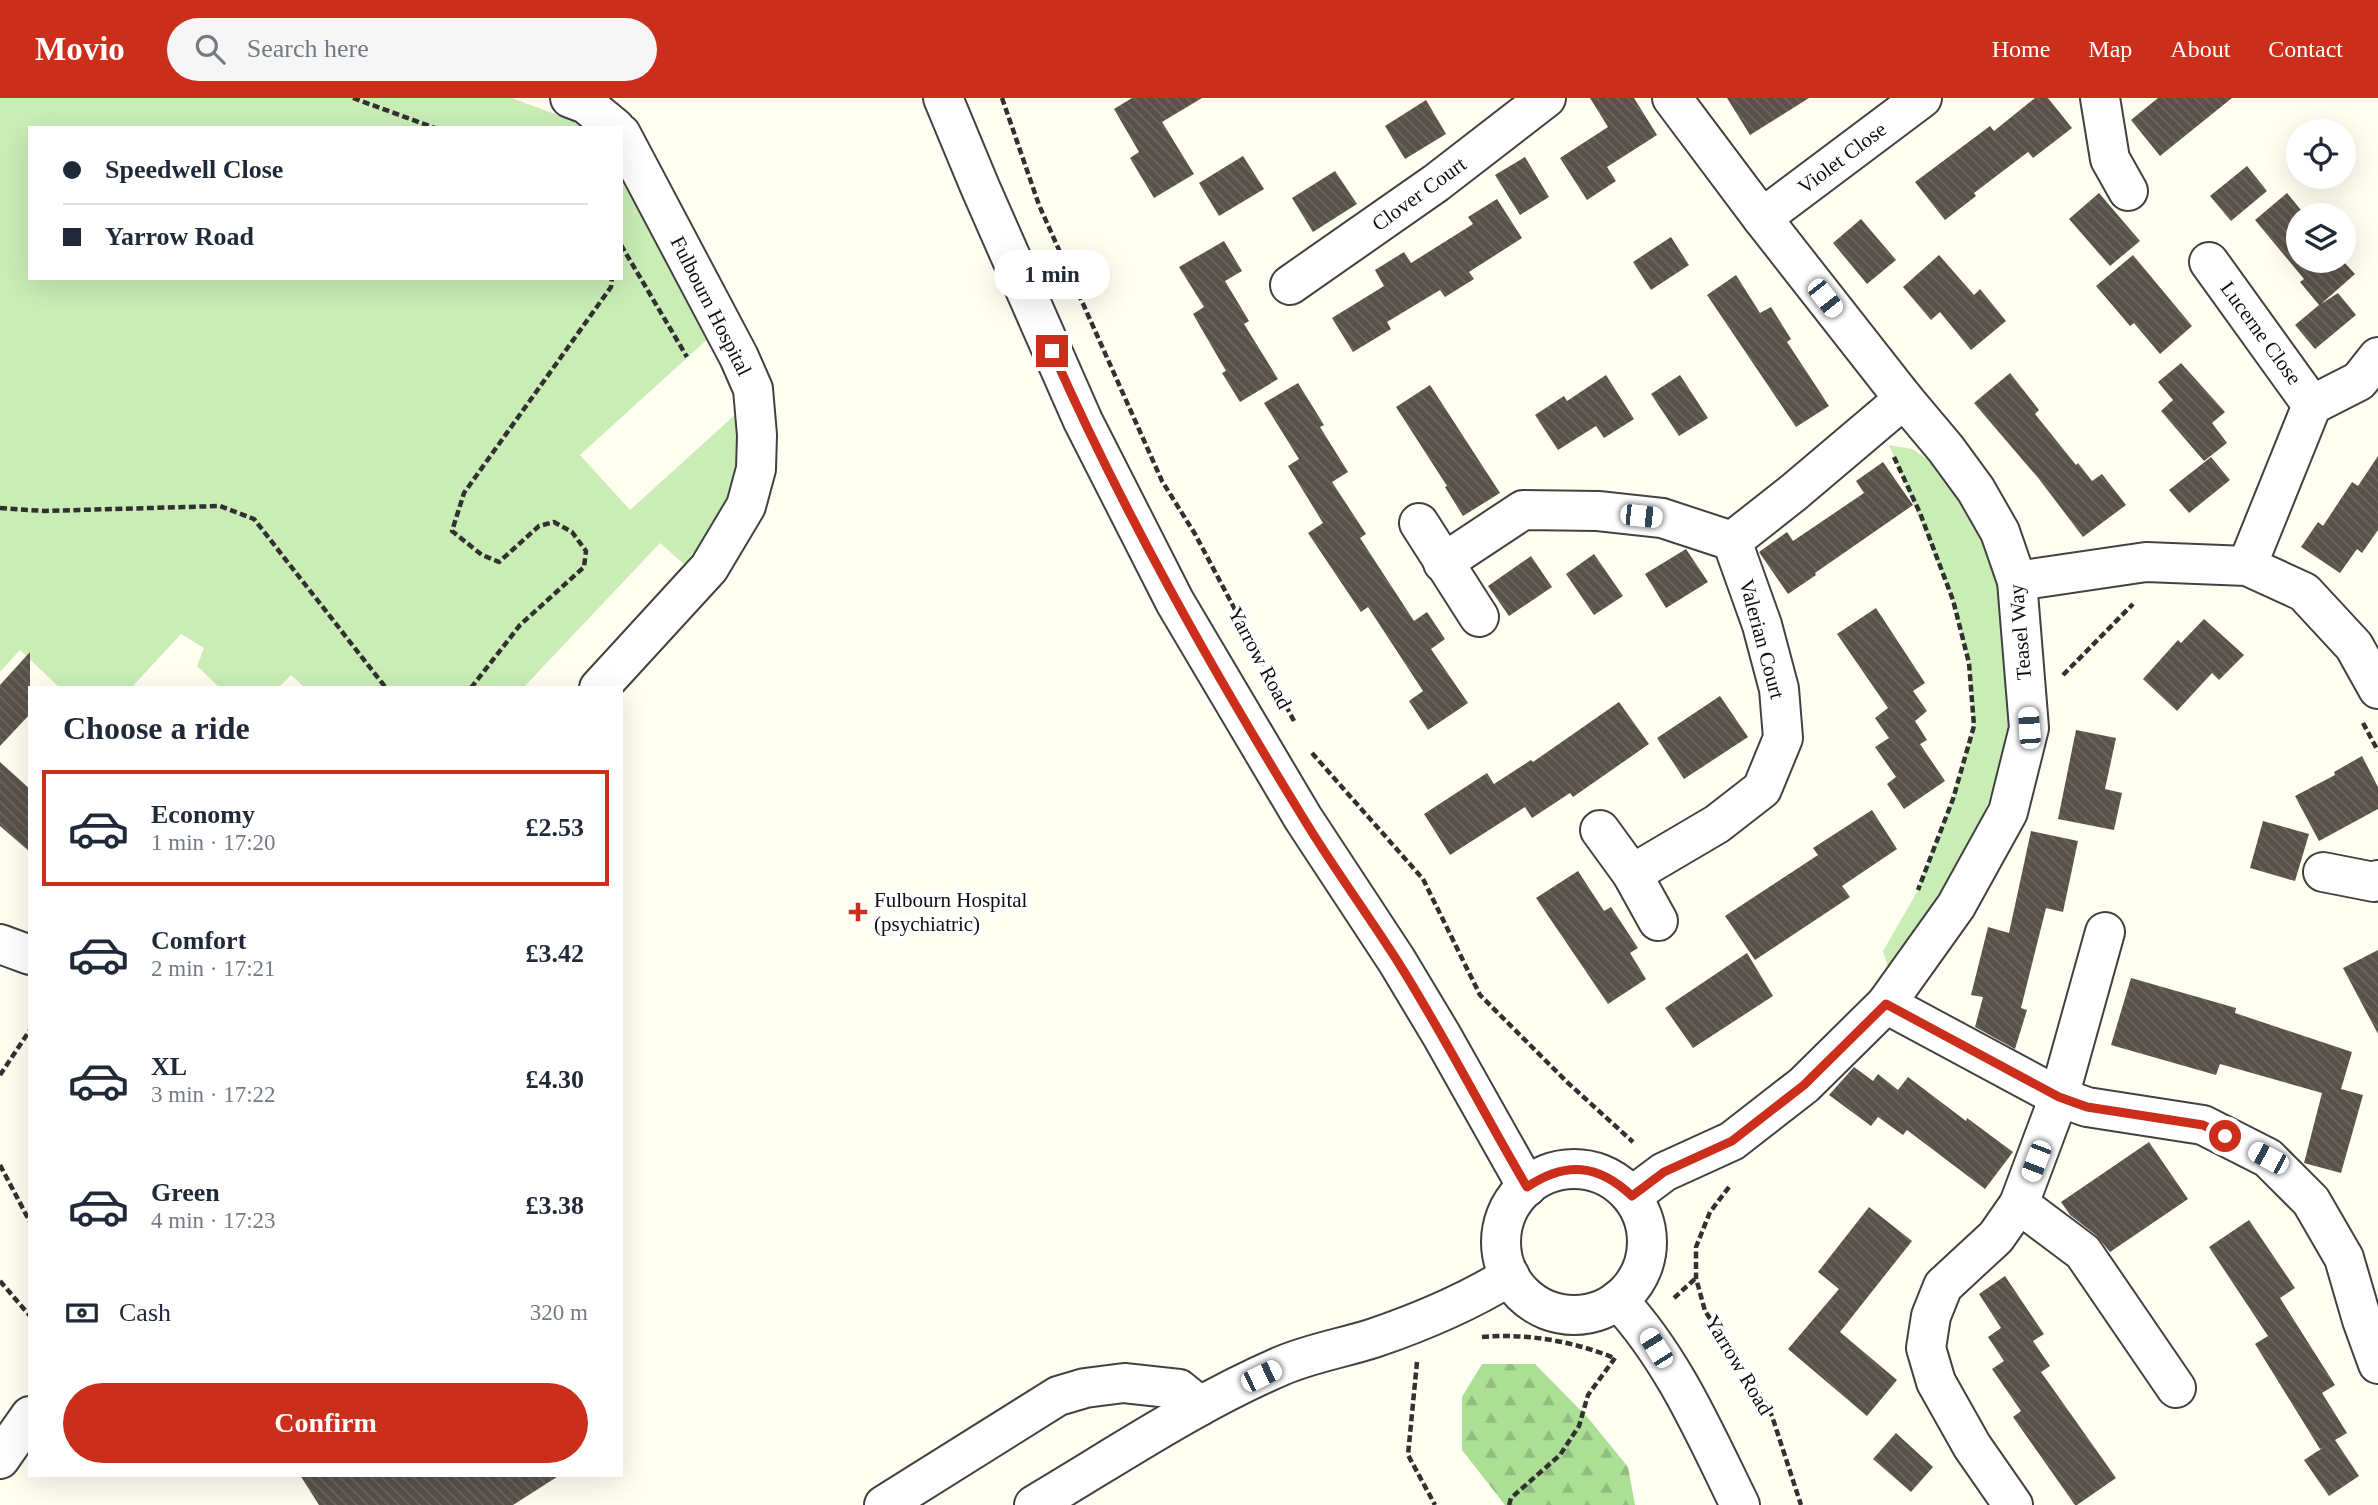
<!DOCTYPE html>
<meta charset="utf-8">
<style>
:root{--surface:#fff;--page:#f6f6f7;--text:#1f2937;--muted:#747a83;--line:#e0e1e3;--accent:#cb2e1b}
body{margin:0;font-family:Georgia,serif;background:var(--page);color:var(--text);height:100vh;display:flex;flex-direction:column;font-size:26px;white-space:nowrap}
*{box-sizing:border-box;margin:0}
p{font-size:23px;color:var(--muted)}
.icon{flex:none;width:38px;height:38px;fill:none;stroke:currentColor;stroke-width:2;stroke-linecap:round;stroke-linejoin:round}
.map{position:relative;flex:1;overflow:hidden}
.sheet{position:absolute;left:28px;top:588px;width:595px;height:791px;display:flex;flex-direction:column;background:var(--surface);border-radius:0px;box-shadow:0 7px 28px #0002}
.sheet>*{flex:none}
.hud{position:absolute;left:28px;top:28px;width:595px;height:154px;border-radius:0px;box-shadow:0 7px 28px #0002;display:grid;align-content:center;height:154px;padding:0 35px;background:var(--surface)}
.tools{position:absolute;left:2286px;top:21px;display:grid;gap:14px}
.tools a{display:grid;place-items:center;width:70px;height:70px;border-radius:50%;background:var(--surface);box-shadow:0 7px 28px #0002;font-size:35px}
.end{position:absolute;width:32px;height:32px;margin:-16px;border:9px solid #cb2e1b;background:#fff;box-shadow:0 0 0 4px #fff}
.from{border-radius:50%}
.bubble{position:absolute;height:49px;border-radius:24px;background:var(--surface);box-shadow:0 7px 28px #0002;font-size:23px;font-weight:700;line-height:49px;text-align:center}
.car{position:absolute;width:21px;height:42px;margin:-21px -10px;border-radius:9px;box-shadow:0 0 5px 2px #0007;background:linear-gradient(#fff 24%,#345 0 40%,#fff 0 76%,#345 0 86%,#fff 0)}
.hud b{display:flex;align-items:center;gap:24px;height:66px;font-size:26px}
.hud b+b{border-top:2px solid var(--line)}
.hud i{width:18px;height:18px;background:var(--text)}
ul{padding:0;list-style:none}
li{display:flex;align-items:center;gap:21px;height:116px;margin:0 14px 10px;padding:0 21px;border:4px solid transparent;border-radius:0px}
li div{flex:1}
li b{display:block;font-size:26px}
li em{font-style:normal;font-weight:700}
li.on{border-color:var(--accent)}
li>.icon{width:63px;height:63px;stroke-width:1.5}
h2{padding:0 35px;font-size:32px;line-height:84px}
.pay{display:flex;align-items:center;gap:18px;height:77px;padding:0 35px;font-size:26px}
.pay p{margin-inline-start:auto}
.cta{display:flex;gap:14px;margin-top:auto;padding:14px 35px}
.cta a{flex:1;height:80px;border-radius:42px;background:var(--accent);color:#fff;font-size:28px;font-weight:700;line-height:80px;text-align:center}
header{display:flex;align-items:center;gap:42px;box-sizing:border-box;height:98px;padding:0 35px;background:var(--accent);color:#fff}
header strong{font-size:33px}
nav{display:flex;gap:38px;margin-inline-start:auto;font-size:24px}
.search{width:490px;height:63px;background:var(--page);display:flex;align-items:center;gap:18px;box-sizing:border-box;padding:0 24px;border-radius:38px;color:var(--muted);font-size:26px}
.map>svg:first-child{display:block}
</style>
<header>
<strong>Movio</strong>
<div class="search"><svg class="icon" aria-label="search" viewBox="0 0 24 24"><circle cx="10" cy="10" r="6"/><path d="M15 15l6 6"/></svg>Search here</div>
<nav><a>Home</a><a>Map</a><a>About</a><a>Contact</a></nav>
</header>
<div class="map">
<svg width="2378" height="1407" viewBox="0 0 2378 1407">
<defs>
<pattern id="forest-firs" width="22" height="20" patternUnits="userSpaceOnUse" patternTransform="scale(1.75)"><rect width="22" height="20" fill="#aadf94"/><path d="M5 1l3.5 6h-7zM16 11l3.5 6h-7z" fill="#91be7e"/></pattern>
<pattern id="building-back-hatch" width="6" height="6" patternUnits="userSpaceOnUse" patternTransform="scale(1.75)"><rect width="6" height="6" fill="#59524a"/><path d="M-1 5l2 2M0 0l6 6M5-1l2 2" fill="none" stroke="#6c6660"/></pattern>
</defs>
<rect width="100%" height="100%" fill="#fffef1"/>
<g fill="#caedb6">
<path d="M0 0H512L582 26 585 30H30V180H621V70L710 239 580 357 630 412 737 315 738 372 716 429 684 466 660 445 523 590H305L291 577 278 590H220L197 568 204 550 181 536 131 590H60L20 552 0 574Z"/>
<path d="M1889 347 1912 351 1938 368 1978 432 2000 492 2012 600 2004 659 1981 724 1954 781 1889 872 1883 853 1917 794 1953 701 1974 628 1969 565 1953 502Z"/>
</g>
<path fill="url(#forest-firs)" d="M1482 1266H1535L1589 1321 1628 1369 1635 1407H1505L1462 1352V1299Z"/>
<g fill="url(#building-back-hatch)">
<path d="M1132 0H1202L1162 24 1194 76 1154 100 1130 60 1139 54 1114 11Z"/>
<path d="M1590 0H1634L1657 37 1607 69 1616 83 1587 102 1560 60 1608 29Z"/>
<path d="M1727 0H1809L1750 37Z"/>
<path d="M2035 0H2048L2072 30 2033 60 2028 54 1974 95 1976 98 1945 122 1915 84 1990 28 1994 33Z"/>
<path d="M2158 0H2232L2160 58 2131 22Z"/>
<path d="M1426 2 1446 36 1405 61 1385 28Z"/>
<path d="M1243 58 1264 91 1219 118 1199 85Z"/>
<path d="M1525 59 1549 99 1520 117 1495 77Z"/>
<path d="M2247 68 2267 93 2231 123 2210 98Z"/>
<path d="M1335 73 1357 106 1313 134 1292 100Z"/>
<path d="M2099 95 2140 143 2110 168 2069 121Z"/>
<path d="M2287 95 2305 117H2298V163H2343L2355 176 2321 206 2338 195 2356 217 2315 251 2295 227 2319 207 2300 184 2304 181 2255 122Z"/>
<path d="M1497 101 1522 140 1469 174 1474 181 1445 199 1440 192 1387 224 1391 231 1353 254 1332 220 1384 188 1375 172 1404 154 1411 165 1473 126 1468 119Z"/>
<path d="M1861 121 1896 162 1867 186 1833 145Z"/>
<path d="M1671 139 1689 167 1651 192 1633 164Z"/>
<path d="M1224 143 1242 173 1225 183 1249 223 1244 226 1278 281 1240 304 1222 275 1226 273 1193 216 1204 209 1179 169Z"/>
<path d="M1939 157 1974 197 1980 191 2006 223 1971 252 1940 214 1931 222 1903 189Z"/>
<path d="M2133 157 2192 228 2160 256 2134 225 2130 228 2096 188Z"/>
<path d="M1736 177 1760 215 1771 209 1791 241 1787 244 1829 308 1796 329 1707 197Z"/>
<path d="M2181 265 2225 314 2212 325 2227 345 2204 363 2161 313 2173 302 2158 284Z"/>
<path d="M2010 275 2039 312 2035 316 2076 367 2078 365 2092 383 2102 376 2126 407 2083 439 2039 381 1974 305Z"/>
<path d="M1606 277 1634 321 1604 340 1596 328 1558 352 1535 317 1564 298 1567 303Z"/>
<path d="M1680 277 1708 320 1679 338 1651 296Z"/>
<path d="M1298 285 1324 327 1320 329 1348 374 1332 384 1366 436 1360 440 1414 523 1427 514 1445 541 1431 551 1468 605 1428 632 1409 603 1423 593 1368 509 1361 514 1308 435 1323 425 1288 368 1299 361 1264 305Z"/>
<path d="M1430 287 1500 395 1463 418 1445 389 1447 388 1396 309Z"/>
<path d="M2378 358V432L2362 455 2357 451 2340 475 2301 449 2318 424 2323 428 2352 384 2358 388Z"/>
<path d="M2211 359 2230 382 2189 415 2169 392Z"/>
<path d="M1883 364 1913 407 1815 475 1816 477 1788 496 1759 454 1787 434 1793 443 1864 395 1856 383Z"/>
<path d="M1686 451 1708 484 1666 510 1645 476Z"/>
<path d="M1594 456 1623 498 1594 517 1566 476Z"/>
<path d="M1531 458 1552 489 1509 518 1488 488Z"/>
<path d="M1876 510 1925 585 1913 593 1927 613 1915 623 1927 642 1920 646 1945 683 1904 711 1887 686 1896 679 1875 649 1889 640 1875 620 1888 610 1837 536Z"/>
<path d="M2204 521 2244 557 2219 582 2212 575 2177 613 2143 581 2178 542 2181 545Z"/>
<path d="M30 554V616L0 648V587Z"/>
<path d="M1720 598 1748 639 1684 681 1657 640Z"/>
<path d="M1619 604 1649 646 1573 699 1570 695 1532 720 1525 709 1450 757 1424 716 1487 675 1494 686 1531 662 1533 664Z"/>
<path d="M2076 632 2116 640 2105 691 2122 695 2114 732 2058 721Z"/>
<path d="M2362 658 2378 689V711L2319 743 2295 698 2335 677 2334 674Z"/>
<path d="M0 664 30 691V754L0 728Z"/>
<path d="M1872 712 1897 751 1842 788 1850 799 1755 862 1725 818 1818 757 1813 750Z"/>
<path d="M2263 723 2309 736 2295 783 2250 770Z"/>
<path d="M2031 733 2078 743 2063 814 2046 810 2021 910 2027 912 2015 951 1975 929 1983 899 1971 897 1988 829 2009 835Z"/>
<path d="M1578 773 1604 813 1611 809 1638 850 1630 855 1646 881 1608 906 1536 800Z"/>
<path d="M2378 852V936L2343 870Z"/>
<path d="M1747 855 1773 898 1693 950 1665 910Z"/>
<path d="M2131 880 2236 910 2235 915 2352 954 2341 991 2363 997 2341 1075 2304 1065 2322 995 2220 966 2216 977 2111 947Z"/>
<path d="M1854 969 1873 983 1878 976 1898 992 1908 979 1966 1023 1967 1020 2013 1054 1985 1091 1907 1032 1903 1037 1878 1019 1871 1028 1829 997Z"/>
<path d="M2149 1044 2188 1101 2110 1154 2096 1137 2070 1117 2061 1104Z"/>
<path d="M1869 1109 1912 1143 1840 1234 1897 1282 1867 1318 1788 1251 1839 1191 1818 1174Z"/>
<path d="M2249 1122 2295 1190 2280 1200 2335 1287 2322 1295 2347 1335 2335 1342 2359 1378 2329 1398 2304 1362 2324 1349 2320 1351 2255 1246 2268 1238 2209 1149Z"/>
<path d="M2005 1178 2044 1236 2033 1243 2050 1268 2041 1274 2116 1380 2077 1407H2075L2013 1319 2021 1313 1992 1271 2004 1263 1988 1239 2001 1230 1979 1196Z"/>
<path d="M1896 1335 1933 1369 1911 1394 1873 1361Z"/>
<path d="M300 1377H560L513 1407H319Z"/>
</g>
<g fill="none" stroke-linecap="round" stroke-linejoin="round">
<g stroke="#424242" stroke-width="42">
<g id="minor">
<path d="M570 0 586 6 615 30"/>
<path d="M943 0 980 89 1083 323 1175 504 1303 720 1397 863 1442 938 1527 1089"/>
<path d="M2100 0 2110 61 2128 93"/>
<path d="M1762 120 1922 0"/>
<path d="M2209 164 2312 307"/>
<path d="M1290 187 1436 85 1546 0"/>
<path d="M1419 425 1479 519"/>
<path d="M1732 443 1793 395 1904 301"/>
<path d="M1443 465 1523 412 1598 413 1662 420 1732 443 1762 527 1779 591 1783 640 1762 691 1717 726 1632 776"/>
<path d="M2247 468 2312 307 2359 283 2378 259"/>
<path d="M2017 483 2146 464 2247 468 2304 494 2354 548 2378 591"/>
<path d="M599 590 709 470 746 408 756 371 757 337 753 291 739 259 621 36"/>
<path d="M1600 732 1632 776 1658 823"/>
<path d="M2323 774 2374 784 2378 782"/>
<path d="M0 846 30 857"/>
<path d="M1886 906 2059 999 2087 1009 2203 1027 2268 1060 2311 1103 2344 1160 2362 1222 2378 1266"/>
<circle cx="1574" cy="1144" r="73"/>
<path d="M1632 1098 1664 1074 1732 1043 1804 987 1886 906 1956 808 2008 714 2029 630 2017 483 2000 434 1976 392 1946 351 1904 301 1762 120 1672 0"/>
<path d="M2019 1106 2083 1154 2176 1290"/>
<path d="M1618 1202C1673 1261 1705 1336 1740 1407"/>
<path d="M0 1361 30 1318"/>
<path d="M884 1407 1058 1298 1085 1290 1124 1285 1179 1291 1200 1308"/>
<path d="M1034 1407C1115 1359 1195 1305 1281 1268 1311 1255 1343 1250 1374 1240 1421 1224 1468 1204 1510 1178"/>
<path d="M2013 1407 1972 1348 1936 1284 1926 1250 1931 1218 1943 1188 1996 1139 2019 1106 2059 999 2105 834"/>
</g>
</g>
<g stroke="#313131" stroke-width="4.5" stroke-dasharray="7 3.5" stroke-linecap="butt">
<path d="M353 0 435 30"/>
<path d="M1002 0 1039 107 1162 383 1195 436 1294 623"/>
<path d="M621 147 687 259"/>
<path d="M1894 359 1920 415 1953 502 1969 565 1974 628 1953 701 1918 792"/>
<path d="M0 410 44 413 220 408 254 421 386 590"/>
<path d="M2063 577 2133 506"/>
<path d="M471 590 520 527 584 469 586 453 572 434 554 424 539 428 499 464 482 457 452 433 464 395 611 189 612 180"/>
<path d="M2363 625 2378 653"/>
<path d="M1312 655 1423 781 1480 897 1567 984 1633 1044"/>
<path d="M0 977 30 932"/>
<path d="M0 1067 30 1124"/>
<path d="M1729 1089 1710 1114 1696 1149V1180L1705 1213 1755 1287 1772 1318 1801 1407"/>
<path d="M0 1183 30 1218"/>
<path d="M1674 1200 1696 1180"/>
<path d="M1482 1239C1526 1235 1573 1243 1614 1260"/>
<path d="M1417 1264 1408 1357 1435 1407"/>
<path d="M1509 1407 1511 1400 1560 1357 1579 1328 1588 1297 1615 1260"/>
</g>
<use href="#minor" stroke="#fff" stroke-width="38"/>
</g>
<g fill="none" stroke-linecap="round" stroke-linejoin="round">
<path stroke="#cb2e1b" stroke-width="9" d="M1052 253C1123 414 1210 568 1302 718 1332 768 1367 815 1398 864 1444 937 1483 1014 1527 1089 1566 1063 1598 1066 1632 1098L1664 1074 1732 1043 1804 987 1886 906 2059 999 2087 1009 2203 1027 2225 1038"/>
</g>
<path fill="#cb2e1b" stroke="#fff" stroke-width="2.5" d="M854.5 803.5h7v7h7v7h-7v7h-7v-7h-7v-7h7z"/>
<g text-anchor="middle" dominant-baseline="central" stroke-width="7" stroke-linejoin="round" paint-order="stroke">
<g font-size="21" fill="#0f0f0f" stroke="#fff">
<text transform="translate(1842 60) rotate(-37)">Violet Close</text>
<text transform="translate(1419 96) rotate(-36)">Clover Court</text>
<text transform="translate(711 208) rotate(63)">Fulbourn Hospital</text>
<text transform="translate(2261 235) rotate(54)">Lucerne Close</text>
<text transform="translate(2020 534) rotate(-95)">Teasel Way</text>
<text transform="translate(1762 541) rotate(75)">Valerian Court</text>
<text transform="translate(1260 560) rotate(62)">Yarrow Road</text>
<text transform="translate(1739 1267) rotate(59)">Yarrow Road</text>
</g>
<g font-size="21" fill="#0f0f0f" stroke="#fff" text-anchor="start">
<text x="874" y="802">Fulbourn Hospital<tspan x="874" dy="24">(psychiatric)</tspan></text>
</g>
</g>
</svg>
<div class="tools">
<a><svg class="icon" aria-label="locate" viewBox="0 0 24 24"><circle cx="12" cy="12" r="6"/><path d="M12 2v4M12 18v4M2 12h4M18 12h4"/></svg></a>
<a><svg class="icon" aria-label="layers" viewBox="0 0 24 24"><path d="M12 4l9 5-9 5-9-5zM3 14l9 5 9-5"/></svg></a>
</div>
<i class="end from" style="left:2225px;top:1038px"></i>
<i class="end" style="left:1052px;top:253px"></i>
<div class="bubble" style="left:994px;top:152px;width:116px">1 min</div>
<i class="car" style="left:1825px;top:200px;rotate:142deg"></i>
<i class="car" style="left:1641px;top:418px;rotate:96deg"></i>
<i class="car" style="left:2029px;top:630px;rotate:356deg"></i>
<i class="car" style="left:2268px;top:1060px;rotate:298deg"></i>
<i class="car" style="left:2036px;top:1063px;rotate:201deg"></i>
<i class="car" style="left:1656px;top:1250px;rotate:328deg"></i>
<i class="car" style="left:1261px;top:1278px;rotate:64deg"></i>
<div class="hud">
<b><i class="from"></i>Speedwell Close</b>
<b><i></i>Yarrow Road</b>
</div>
<section class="sheet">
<h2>Choose a ride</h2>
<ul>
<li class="on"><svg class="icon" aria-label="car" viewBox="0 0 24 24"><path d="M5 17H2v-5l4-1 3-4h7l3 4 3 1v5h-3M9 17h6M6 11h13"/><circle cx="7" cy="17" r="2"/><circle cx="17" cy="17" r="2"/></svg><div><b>Economy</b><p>1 min · 17:20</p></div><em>£2.53</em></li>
<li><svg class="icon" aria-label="car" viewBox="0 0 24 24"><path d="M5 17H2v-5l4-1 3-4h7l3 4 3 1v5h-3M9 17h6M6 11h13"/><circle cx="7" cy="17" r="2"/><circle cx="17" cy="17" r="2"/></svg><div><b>Comfort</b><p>2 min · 17:21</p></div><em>£3.42</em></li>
<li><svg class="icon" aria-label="car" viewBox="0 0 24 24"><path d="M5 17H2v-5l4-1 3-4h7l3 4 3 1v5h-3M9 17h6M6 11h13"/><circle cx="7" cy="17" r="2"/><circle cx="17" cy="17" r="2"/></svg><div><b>XL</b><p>3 min · 17:22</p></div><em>£4.30</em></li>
<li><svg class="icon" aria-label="car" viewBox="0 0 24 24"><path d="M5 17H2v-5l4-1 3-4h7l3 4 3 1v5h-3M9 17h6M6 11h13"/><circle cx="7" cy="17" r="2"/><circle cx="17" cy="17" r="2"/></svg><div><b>Green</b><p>4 min · 17:23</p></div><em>£3.38</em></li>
</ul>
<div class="pay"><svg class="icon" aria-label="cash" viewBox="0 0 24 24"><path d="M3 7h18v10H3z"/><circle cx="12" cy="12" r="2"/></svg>Cash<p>320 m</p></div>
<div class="cta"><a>Confirm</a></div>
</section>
</div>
